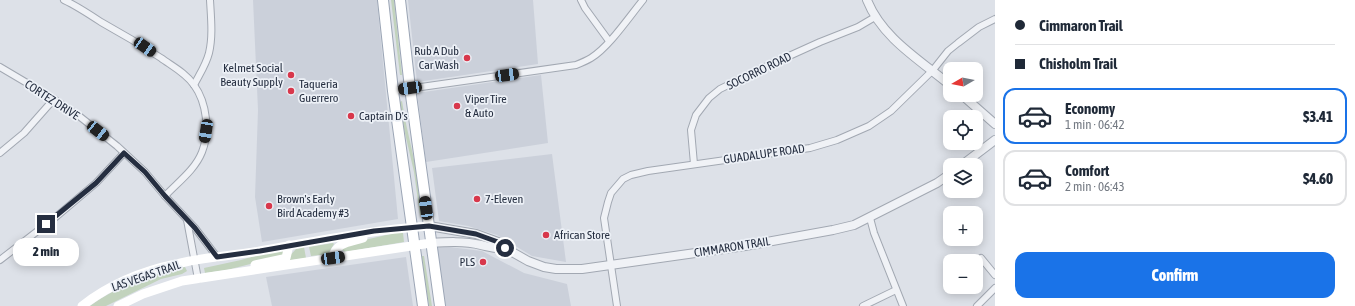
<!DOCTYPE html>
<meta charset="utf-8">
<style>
:root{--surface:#fff;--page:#f2f2f3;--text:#1f2937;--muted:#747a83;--line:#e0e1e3;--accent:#1a73e8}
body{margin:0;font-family:"Asap Condensed",sans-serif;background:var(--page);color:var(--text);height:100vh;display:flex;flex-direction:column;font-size:15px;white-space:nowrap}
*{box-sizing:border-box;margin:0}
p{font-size:13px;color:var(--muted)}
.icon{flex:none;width:22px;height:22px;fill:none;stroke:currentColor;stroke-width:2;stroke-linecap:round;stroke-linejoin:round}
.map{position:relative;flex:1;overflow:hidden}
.details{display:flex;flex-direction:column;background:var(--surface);width:360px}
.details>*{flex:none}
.banner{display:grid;align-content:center;height:88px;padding:0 20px;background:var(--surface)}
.needle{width:26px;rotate:261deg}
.tools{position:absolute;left:943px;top:62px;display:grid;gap:8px}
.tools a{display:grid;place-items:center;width:40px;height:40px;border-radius:8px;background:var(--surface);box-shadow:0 2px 10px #0003;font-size:20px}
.end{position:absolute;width:18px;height:18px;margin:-9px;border:5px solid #252e40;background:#fff;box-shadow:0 0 0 2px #fff}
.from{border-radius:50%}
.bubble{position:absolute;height:28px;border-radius:12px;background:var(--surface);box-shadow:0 2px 10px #0003;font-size:13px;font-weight:800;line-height:28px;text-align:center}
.car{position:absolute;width:12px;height:24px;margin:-12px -6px;border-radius:5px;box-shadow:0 0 3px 1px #0007;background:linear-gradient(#222 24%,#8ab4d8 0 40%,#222 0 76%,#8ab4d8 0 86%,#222 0)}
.banner b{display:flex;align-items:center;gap:14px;height:38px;font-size:15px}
.banner b+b{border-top:1px solid var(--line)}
.banner i{width:10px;height:10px;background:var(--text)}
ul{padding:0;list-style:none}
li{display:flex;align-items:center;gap:12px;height:56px;margin:0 8px 6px;padding:0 12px;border:2px solid var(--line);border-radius:12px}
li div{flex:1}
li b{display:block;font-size:15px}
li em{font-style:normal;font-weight:800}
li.current{border-color:var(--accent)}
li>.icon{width:36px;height:36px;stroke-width:1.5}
.action{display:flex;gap:8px;margin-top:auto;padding:8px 20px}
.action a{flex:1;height:46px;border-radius:12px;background:var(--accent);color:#fff;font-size:16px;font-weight:800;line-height:46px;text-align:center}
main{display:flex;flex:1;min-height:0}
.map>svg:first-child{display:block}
</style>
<main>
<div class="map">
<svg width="995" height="306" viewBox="0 0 995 306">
<rect width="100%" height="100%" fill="#dde1e8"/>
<g fill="#cbd0da">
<path d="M253 0H377L398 219 262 242 255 197 258 110Z"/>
<path d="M408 0H533L538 64 417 82Z"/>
<path d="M541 75 548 143 426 162 417 93Z"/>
<path d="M552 154 566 262 532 256 497 235 468 226 439 221 432 168Z"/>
<path d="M433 245 482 251 524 273 567 284 571 306H442Z"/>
<path d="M406 257 413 306H272L266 277Z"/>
</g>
<g fill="#c2d3bd">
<path d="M391 0H394L402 75H400Z"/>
<path d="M402 101 405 119 415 164 422 215H420L414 172 404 129 400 102Z"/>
<path d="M399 232 403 233 404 242 345 252 341 249 356 242Z"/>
<path d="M333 243 334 244 328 254 311 256 309 247Z"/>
<path d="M304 247 306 258 285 261 296 249Z"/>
<path d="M283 251 284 254 278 257 227 270 205 273 204 268 241 260 261 254Z"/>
<path d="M421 256H424L432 306H429Z"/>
<path d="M185 267 187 271 182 274 161 279 106 306H90C121 284 148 275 185 267Z"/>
</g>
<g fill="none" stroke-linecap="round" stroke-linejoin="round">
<g stroke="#a2a8b2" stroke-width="8">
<g id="minor">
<path d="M64 0C77 6 89 14 101 22 121 33 141 45 161 58 172 66 186 73 194 85 207 103 210 132 202 152 195 170 177 183 165 196"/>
<path d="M581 0 585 8 609 41"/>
<path d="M0 67 54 99 79 116 117 146 145 172 165 196 195 228 217 257"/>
<path d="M194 85C199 75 206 65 209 53 213 36 211 18 210 0"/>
<path d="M393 91 576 65C581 63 586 61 591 58 609 47 629 17 643 0"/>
<path d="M0 153 24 133 54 99"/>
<path d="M694 164 691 130 696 115 709 98 720 89 767 66 820 42 858 27 875 17"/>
<path d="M870 218 874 233 903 306"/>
<path d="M187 220 198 279"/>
<path d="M981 258 995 275"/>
<path d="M0 260 57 216 96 183 124 153"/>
<path d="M617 306 604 218 608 202 611 193 623 179 631 175 648 171 810 148 837 140 869 126 891 111 933 70 948 51 958 43 979 27 995 19"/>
<path d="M863 306 896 290"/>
<path d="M977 306 995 288"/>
</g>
</g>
<g stroke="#a2a8b2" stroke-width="10">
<g id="tertiary">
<path d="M867 0C882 38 920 60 950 85"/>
<path d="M962 95 995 124"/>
<path d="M962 165 995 140"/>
<path d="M429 226 476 234 498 242 505 248 528 261 544 267 556 269H582L745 246 833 230 854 225 937 183 950 174"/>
<path d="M431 243C447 242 464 241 481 245 490 247 495 249 505 248"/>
</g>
</g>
<g stroke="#9ba5b5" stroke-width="12">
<g id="primary">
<path d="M383 0 393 91 423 306"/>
<path d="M400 0 410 88 440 306"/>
</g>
</g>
<use href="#minor" stroke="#f0f2f6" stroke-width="6"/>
<use href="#tertiary" stroke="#f0f2f6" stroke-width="8"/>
<g stroke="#fff" stroke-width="9">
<path d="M333 258C335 242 351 242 363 238"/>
<path d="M255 265 283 259 286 258 289 245"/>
<path d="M82 306C109 285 142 271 176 264 203 257 232 256 260 251 316 241 372 230 429 226"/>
<path d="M118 306 143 294 182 281 431 243"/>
</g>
<use href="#primary" stroke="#fff" stroke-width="10"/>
</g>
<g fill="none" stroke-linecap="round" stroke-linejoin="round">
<path stroke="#252e40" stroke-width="5" d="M46 224 96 183 124 153 145 172 165 196 195 228 217 257 260 251 374 231 429 226 476 234 498 242 505 248"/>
</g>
<g fill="#d8374b" stroke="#ecf0f6" stroke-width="1.5">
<circle cx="467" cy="58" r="4"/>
<circle cx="291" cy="75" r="4"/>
<circle cx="291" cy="91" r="4"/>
<circle cx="457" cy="106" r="4"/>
<circle cx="351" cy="116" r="4"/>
<circle cx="477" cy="199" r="4"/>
<circle cx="269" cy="206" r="4"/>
<circle cx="546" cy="235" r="4"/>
<circle cx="483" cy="262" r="4"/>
</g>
<g text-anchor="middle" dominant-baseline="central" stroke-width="3.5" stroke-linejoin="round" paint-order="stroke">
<g font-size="12" fill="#252e40" stroke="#ecf0f6" text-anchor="start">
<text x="459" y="51" text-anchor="end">Rub A Dub<tspan x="459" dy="14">Car Wash</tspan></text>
<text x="283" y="68" text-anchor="end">Kelmet Social<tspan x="283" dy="14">Beauty Supply</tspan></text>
<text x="299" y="84">Taqueria<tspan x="299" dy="14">Guerrero</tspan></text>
<text x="465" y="99">Viper Tire<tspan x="465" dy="14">&amp; Auto</tspan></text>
<text x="359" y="116">Captain D's</text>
<text x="277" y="199">Brown's Early<tspan x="277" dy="14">Bird Academy #3</tspan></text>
<text x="485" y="199">7-Eleven</text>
<text x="554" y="235">African Store</text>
<text x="475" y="262" text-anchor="end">PLS</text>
</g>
<g font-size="12" fill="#252e40" stroke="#ecf0f6">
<text transform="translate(759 71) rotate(-26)">SOCORRO ROAD</text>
<text transform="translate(52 100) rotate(33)">CORTEZ DRIVE</text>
<text transform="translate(764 154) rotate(-8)">GUADALUPE ROAD</text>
<text transform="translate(732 247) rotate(-9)">CIMMARON TRAIL</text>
<text transform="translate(146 276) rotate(-19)">LAS VEGAS TRAIL</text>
</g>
</g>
</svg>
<div class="tools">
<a><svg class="needle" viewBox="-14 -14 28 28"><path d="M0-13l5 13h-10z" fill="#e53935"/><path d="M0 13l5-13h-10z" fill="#747a83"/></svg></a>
<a><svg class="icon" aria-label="locate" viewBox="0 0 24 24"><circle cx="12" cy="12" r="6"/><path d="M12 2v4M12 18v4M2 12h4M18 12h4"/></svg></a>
<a><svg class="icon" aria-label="layers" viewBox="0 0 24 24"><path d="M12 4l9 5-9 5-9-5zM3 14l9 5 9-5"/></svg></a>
<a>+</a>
<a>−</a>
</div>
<i class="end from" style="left:505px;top:248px"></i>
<i class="end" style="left:46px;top:224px"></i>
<div class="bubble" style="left:13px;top:238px;width:66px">2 min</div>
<i class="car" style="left:145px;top:47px;rotate:124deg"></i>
<i class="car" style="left:507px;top:75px;rotate:82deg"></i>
<i class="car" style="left:410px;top:88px;rotate:262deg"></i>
<i class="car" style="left:98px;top:131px;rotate:128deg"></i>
<i class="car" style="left:206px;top:131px;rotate:189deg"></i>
<i class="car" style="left:426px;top:208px;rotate:352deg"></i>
<i class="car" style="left:333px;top:258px;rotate:82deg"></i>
</div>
<section class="details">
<div class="banner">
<b><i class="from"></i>Cimmaron Trail</b>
<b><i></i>Chisholm Trail</b>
</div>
<ul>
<li class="current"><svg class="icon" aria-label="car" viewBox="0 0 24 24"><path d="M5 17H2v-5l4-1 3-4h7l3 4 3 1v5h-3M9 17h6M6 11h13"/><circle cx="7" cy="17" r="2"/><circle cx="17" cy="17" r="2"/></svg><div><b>Economy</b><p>1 min · 06:42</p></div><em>$3.41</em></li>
<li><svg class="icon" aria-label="car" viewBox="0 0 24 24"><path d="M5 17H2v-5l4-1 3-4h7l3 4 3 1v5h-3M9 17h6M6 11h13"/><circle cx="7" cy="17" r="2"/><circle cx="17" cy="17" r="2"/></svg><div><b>Comfort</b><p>2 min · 06:43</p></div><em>$4.60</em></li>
</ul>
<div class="action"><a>Confirm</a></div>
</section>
</main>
